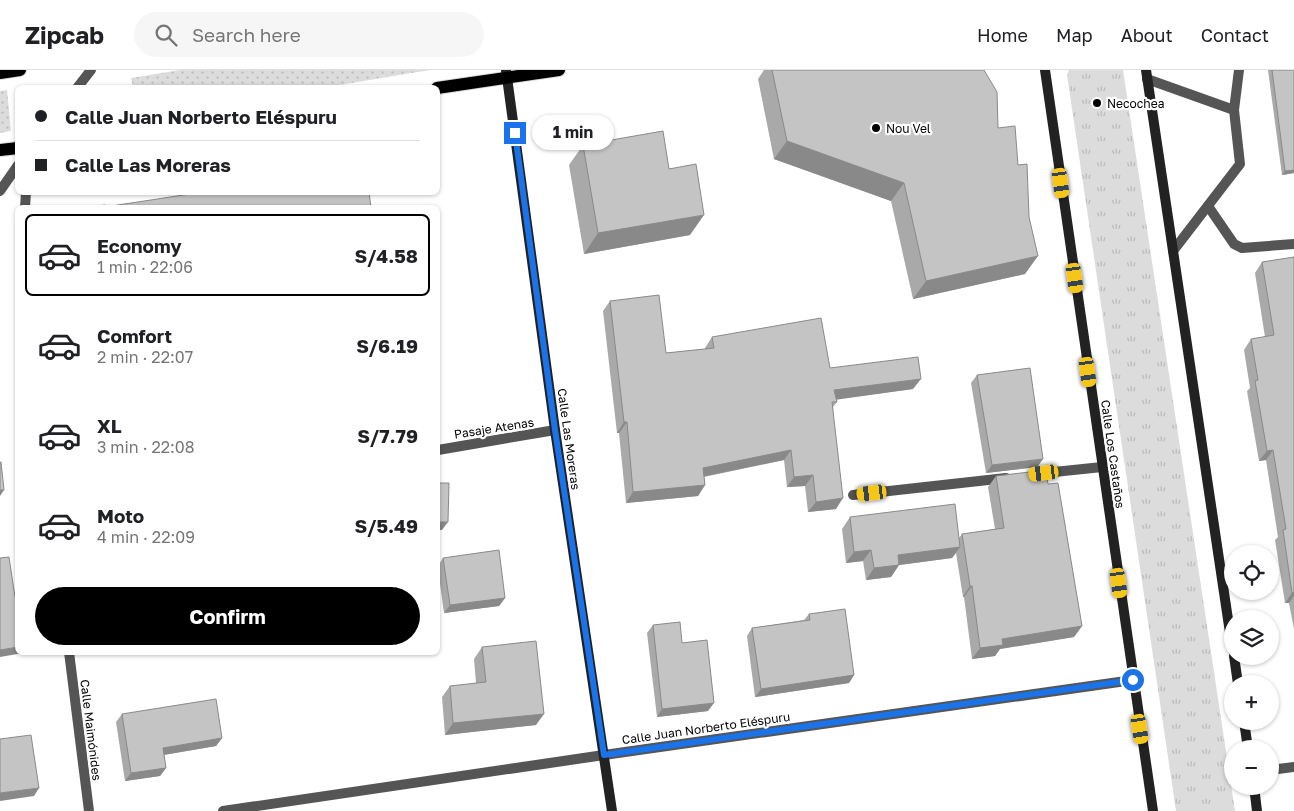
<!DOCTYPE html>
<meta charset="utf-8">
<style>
:root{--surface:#fff;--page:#f6f6f6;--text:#202124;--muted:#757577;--line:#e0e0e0;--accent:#000}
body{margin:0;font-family:"Golos Text",sans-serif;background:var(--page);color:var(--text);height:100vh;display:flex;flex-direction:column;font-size:19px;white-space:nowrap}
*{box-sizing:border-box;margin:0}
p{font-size:16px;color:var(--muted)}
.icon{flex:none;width:28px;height:28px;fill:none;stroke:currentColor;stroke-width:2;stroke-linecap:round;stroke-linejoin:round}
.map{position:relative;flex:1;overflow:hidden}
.panel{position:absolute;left:15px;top:135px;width:425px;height:450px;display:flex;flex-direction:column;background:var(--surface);border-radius:8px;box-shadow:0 1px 4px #0004}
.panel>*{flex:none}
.hud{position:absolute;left:15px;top:15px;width:425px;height:110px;border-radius:8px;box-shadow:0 1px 4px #0004;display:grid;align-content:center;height:110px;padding:0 20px;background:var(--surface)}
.tools{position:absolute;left:1224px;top:475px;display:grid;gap:10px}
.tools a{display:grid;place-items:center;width:55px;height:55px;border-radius:50%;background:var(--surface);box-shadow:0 1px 4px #0004;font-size:25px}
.end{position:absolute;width:22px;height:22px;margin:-11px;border:6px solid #1a73e8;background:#fff;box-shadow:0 0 0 2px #fff}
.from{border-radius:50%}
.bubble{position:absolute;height:35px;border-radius:18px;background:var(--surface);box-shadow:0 1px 4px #0004;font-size:16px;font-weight:700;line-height:35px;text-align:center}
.car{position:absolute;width:15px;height:30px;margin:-15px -8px;border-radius:6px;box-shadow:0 0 4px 1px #0007;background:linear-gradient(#f5c518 24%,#345 0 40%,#f5c518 0 76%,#345 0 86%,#f5c518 0)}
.hud b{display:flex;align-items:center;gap:18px;height:48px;font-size:19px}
.hud b+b{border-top:1px solid var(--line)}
.hud i{width:12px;height:12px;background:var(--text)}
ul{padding:9px 0 0;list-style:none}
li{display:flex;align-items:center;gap:15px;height:82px;margin:0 10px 8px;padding:0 10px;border:2px solid transparent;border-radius:8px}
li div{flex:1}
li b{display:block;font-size:19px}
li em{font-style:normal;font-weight:700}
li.active{border-color:var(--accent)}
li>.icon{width:45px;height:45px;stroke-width:1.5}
.button{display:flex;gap:10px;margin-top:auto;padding:10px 20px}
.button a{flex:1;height:58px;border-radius:30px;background:var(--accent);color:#fff;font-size:20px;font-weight:700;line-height:58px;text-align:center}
header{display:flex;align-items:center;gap:30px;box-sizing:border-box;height:70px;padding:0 25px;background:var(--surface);border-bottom:1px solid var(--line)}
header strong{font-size:24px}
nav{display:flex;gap:28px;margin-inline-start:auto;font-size:18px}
.search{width:350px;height:45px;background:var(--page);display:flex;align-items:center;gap:12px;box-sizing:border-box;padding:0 18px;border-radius:28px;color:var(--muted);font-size:19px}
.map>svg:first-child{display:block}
</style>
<header>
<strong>Zipcab</strong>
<div class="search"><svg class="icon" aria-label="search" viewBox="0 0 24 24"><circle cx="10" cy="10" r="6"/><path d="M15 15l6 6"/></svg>Search here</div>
<nav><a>Home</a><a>Map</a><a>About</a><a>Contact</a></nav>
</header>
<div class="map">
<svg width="1294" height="741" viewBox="0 0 1294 741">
<defs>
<pattern id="grass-dots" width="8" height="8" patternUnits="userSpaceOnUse" patternTransform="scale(1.25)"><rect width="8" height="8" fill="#dcdcdc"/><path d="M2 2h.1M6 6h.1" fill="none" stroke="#bbb" stroke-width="1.8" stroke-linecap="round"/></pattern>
<pattern id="park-tufts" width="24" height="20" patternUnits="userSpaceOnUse" patternTransform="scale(1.25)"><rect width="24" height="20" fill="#dcdcdc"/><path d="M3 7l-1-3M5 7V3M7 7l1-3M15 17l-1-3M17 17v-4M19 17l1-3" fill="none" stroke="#bbb"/></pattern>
</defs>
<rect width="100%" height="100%" fill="#fff"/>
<g fill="url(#grass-dots)">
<path d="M180 0H430L327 17H133L131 8Z"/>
<path d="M7 20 11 61 0 63V21Z"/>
</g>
<path fill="url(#park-tufts)" d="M1069 0H1123L1235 741H1176L1067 5Z"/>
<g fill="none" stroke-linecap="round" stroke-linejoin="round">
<g stroke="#dbdbdb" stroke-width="14">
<g id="primary">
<path d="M0 3 20 0"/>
<path d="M437 18 559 0"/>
<path d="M0 80 18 78"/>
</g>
</g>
<g stroke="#555" stroke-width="10">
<path d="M1147 9 1234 40 1240 94 1173 181"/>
<path d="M1234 40 1239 0"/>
<path d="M1208 136 1234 174 1242 178 1294 174"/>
</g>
<g stroke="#555" stroke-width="10">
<path d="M77 18 91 0"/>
<path d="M0 121 18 95"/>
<path d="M25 138 26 122"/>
<path d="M438 380 555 360"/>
<path d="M1035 404 1102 397"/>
<path d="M853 425 1006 408"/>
<path d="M69 582 89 741"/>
<path d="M1270 700 1294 697"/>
<path d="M223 741 604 685 1133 610"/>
</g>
<g stroke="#222" stroke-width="10">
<path d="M506 0 555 360 612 741"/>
<path d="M1045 0 1153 741"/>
<path d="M1146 0 1232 576"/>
<path d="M1234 586 1238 614"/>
<path d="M1244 651 1248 679"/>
<path d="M1254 716 1257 741"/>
</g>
<use href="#primary" stroke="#000" stroke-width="12"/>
</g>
<g fill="#a9a9a9">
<path d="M764 0H984L998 58 1025 204 913 229 891 131 774 89 758 9Z"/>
<path d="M1268 0H1294V103L1282 105Z"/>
<path d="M583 75 669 99 690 165 584 184 569 95Z"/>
<path d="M1294 187V559L1289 533H1285L1275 470 1278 467 1266 390 1259 391 1247 321 1250 318 1244 280 1251 269 1265 267 1255 203 1262 192Z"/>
<path d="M610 231 666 283 705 279V278L712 267 913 319 836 329 837 332 833 337 836 439 808 442 805 416 787 417 784 390 704 407 705 415 698 426 626 433 619 363H617L603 241Z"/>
<path d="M977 305 1043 389 1037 397 986 403 971 313Z"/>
<path d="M996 406 1048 414 1082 556 1074 567 1000 579 995 586 972 589 964 527H963L956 483 952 488 899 495 891 507 866 510 863 491 846 493 842 459 850 447 959 468 962 464 995 459 988 417Z"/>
<path d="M443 488 505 528 499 536 444 543 438 499V496Z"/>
<path d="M809 544 854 605 849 613 755 627 747 566 752 558 804 550Z"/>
<path d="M653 555 682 573 708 641 657 647 647 563Z"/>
<path d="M482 577 536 655 445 665 442 627 450 616 476 613 474 589Z"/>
<path d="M122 644 222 668 216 676 164 685 166 698 160 706 125 711 116 652Z"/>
</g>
<g fill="#898989">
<path d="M787 71 904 113 891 131 774 89Z"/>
<path d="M1294 100V103L1282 105 1285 101Z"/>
<path d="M704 145 690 165 584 184 598 163Z"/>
<path d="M1038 186 1025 204 913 229 926 211Z"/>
<path d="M921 309 913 319 827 331 834 320Z"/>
<path d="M624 352H627L619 363H617Z"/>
<path d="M791 380 784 390 696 408 703 398Z"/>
<path d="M1273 380 1266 390 1259 391 1267 381Z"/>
<path d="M1043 389 1037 397 986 403 992 395Z"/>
<path d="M813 405 805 416 787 417 794 407Z"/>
<path d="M705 415 698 426 626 433 633 422Z"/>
<path d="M0 420H4L0 426Z"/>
<path d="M843 428 836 439 808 442 816 432Z"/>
<path d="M438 452H448L442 460H438Z"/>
<path d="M960 477 952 488 899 495 891 507 866 510 874 498 898 485Z"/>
<path d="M871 480 863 491 846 493 854 482Z"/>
<path d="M970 516H972L964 527H963Z"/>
<path d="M1294 522V526L1289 533H1285L1292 523Z"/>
<path d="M505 528 499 536 444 543 450 535Z"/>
<path d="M1082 556 1074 567 1000 579 995 586 972 589 980 578 1002 569Z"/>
<path d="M18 577V582H29L0 587V580Z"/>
<path d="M854 605 849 613 755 627 761 619Z"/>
<path d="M714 633 708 641 657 647 662 639Z"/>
<path d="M544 644 536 655 445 665 453 653Z"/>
<path d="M222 668 216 676 157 686 163 678Z"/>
<path d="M166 698 160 706 125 711 131 703Z"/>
<path d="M39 718 34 726 0 731V723Z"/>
</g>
<g fill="#c4c4c4" stroke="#898989">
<path d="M772 0H984L997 22 998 58 1015 56 1018 95 1027 94 1029 147 1038 186 926 211 904 113 787 71Z"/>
<path d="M1272 0H1294V100L1285 101Z"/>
<path d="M663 61 669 99 696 94 704 145 598 163 583 75Z"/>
<path d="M203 122H369L371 138H87L105 135V137Z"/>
<path d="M1294 187V522L1292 523 1283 460 1286 459 1273 380 1267 381 1255 311 1258 310 1251 269 1274 265 1262 192Z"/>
<path d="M659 225 666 283 714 278 712 267 821 248 830 298 918 287 921 309 834 320 837 332H832L843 428 816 432 813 405 794 407 791 380 703 398 705 415 633 422 627 352H624L610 231Z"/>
<path d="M1030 298 1043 389 992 395 977 305Z"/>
<path d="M0 392H1L4 420H0Z"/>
<path d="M1046 400 1048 414 1058 413 1082 556 1002 569 1003 575 980 578 972 516H970L962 464 1004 458 996 406Z"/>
<path d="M438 413H449L448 452H438Z"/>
<path d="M955 434 960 477 898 485 899 495 874 498 871 480 854 482 850 447Z"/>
<path d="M499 480 505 528 450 535 443 488Z"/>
<path d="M9 487 15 527H18V577L0 580V488Z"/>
<path d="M845 539 854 605 761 619 752 558 810 550 809 544Z"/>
<path d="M680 552 682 573 707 570 714 633 662 639 653 555Z"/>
<path d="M536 571 544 644 453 653 450 616 486 612 482 577Z"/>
<path d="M216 629 222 668 163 678 166 698 131 703 122 644Z"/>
<path d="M31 665 39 718 0 723V669Z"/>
</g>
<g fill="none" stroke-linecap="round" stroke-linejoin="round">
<path stroke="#1a73e8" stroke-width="6" d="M515 63 555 360 604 685 1133 610"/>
</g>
<g fill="#000" stroke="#fff" stroke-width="2">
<circle cx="1097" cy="33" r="5"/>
<circle cx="876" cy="58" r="5"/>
</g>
<g text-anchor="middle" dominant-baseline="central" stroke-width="4.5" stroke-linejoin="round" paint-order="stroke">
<g font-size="12" fill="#000" stroke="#fff" text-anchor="start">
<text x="1107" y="33">Necochea</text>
<text x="886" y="58">Nou Vel</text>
</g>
<g font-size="12" fill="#000" stroke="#fff">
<text transform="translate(494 358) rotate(-9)">Pasaje Atenas</text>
<text transform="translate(569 369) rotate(82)">Calle Las Moreras</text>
<text transform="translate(1113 384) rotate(82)">Calle Los Castaños</text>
<text transform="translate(706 658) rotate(-8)">Calle Juan Norberto Eléspuru</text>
<text transform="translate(91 660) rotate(83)">Calle Maimónides</text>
</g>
</g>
</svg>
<div class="tools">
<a><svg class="icon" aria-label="locate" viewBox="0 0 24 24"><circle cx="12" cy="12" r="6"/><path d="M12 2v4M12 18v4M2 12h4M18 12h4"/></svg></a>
<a><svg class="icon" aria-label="layers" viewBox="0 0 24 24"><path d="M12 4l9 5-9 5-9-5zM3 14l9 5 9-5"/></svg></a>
<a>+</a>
<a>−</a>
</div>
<i class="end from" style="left:1133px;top:610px"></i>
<i class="end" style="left:515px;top:63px"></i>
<div class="bubble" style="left:532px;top:45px;width:82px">1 min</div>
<i class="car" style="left:1061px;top:113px;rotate:172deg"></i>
<i class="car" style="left:1075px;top:208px;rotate:172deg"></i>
<i class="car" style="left:1088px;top:302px;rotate:172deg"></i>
<i class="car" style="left:1044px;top:403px;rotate:263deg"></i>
<i class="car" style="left:872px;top:423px;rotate:263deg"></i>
<i class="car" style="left:1119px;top:513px;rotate:172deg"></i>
<i class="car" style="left:1140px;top:659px;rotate:171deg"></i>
<div class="hud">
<b><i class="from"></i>Calle Juan Norberto Eléspuru</b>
<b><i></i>Calle Las Moreras</b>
</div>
<section class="panel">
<ul>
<li class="active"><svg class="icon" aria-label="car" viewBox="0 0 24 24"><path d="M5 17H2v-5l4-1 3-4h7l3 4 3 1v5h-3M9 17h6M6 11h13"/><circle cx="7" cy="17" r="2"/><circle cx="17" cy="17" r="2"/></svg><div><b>Economy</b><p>1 min · 22:06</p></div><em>S/4.58</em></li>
<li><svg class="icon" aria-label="car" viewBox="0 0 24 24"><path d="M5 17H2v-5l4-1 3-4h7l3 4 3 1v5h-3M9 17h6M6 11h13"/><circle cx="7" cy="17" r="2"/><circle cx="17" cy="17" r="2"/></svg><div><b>Comfort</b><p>2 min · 22:07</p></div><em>S/6.19</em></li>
<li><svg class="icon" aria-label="car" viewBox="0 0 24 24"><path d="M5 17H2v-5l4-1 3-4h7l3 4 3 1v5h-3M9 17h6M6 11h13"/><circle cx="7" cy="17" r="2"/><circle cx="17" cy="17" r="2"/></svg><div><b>XL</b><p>3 min · 22:08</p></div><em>S/7.79</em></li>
<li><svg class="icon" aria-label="car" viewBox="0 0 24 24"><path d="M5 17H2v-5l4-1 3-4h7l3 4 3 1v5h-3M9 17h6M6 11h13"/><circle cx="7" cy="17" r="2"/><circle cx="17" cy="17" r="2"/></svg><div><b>Moto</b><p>4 min · 22:09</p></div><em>S/5.49</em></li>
</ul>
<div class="button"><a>Confirm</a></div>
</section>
</div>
